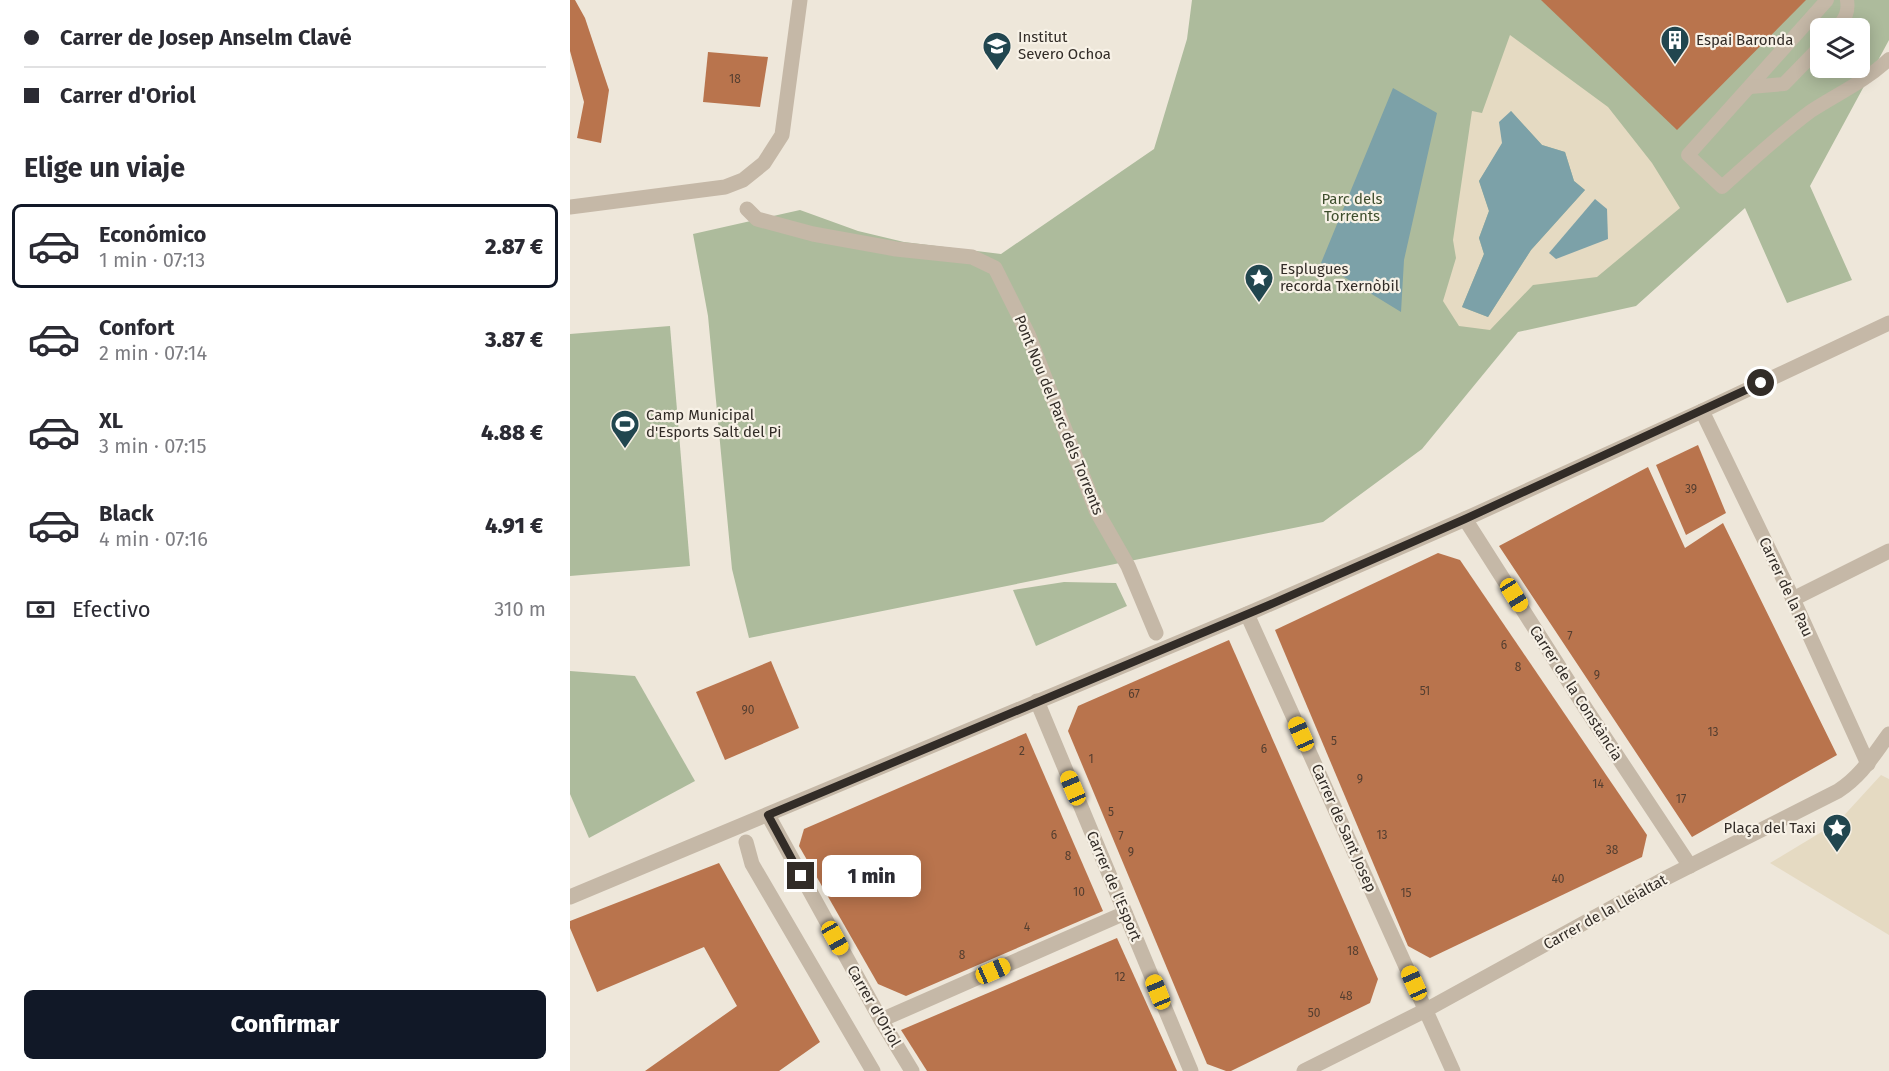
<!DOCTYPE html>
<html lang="es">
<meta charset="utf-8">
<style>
:root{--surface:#fff;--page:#f7f7f7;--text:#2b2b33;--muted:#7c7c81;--line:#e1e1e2;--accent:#111827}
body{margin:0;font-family:"Fira Sans",sans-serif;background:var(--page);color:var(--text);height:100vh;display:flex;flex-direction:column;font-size:22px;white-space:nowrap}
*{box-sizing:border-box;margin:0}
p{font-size:20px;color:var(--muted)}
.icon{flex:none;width:33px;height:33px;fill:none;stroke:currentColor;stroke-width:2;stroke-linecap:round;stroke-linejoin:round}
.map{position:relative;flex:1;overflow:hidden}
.sheet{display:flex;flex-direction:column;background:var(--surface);width:570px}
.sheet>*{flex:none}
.banner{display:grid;align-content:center;height:132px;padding:0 24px;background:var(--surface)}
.tools{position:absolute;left:1240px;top:18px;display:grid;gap:12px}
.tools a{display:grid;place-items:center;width:60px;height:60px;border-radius:9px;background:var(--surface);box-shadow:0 3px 15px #0003;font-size:30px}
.end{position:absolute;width:27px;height:27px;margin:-14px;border:8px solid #322c27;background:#fff;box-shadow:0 0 0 3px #fff}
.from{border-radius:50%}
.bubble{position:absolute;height:42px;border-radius:9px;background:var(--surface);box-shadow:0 3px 15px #0003;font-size:20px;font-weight:800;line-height:42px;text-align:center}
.car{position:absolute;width:18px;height:36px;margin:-18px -9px;border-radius:8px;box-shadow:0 0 4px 2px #0007;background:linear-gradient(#f5c518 24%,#345 0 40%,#f5c518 0 76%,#345 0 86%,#f5c518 0)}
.banner b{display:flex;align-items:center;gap:21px;height:57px;font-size:22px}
.banner b+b{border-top:2px solid var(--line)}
.banner i{width:15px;height:15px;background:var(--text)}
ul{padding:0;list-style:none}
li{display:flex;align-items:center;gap:18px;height:84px;margin:0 12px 9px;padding:0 12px;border:3px solid transparent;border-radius:9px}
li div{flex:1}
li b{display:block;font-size:22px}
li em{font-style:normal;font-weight:800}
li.active{border-color:var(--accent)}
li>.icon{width:54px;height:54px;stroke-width:1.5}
h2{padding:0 24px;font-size:27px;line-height:72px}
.pay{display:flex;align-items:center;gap:15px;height:66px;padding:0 24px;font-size:22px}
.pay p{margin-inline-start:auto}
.action{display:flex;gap:12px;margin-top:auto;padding:12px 24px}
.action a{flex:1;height:69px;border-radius:9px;background:var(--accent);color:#fff;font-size:24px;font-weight:800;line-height:69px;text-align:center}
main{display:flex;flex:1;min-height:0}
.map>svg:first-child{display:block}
</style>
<main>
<section class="sheet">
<div class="banner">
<b><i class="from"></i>Carrer de Josep Anselm Clavé</b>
<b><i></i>Carrer d'Oriol</b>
</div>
<h2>Elige un viaje</h2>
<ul>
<li class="active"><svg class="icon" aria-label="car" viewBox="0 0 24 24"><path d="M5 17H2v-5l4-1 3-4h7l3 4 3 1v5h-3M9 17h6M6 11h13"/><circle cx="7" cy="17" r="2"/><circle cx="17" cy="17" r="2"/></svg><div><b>Económico</b><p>1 min · 07:13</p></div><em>2.87 €</em></li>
<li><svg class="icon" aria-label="car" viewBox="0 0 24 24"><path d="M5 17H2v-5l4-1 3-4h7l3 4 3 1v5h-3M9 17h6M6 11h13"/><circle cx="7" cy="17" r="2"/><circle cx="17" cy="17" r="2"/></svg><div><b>Confort</b><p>2 min · 07:14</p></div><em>3.87 €</em></li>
<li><svg class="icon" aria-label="car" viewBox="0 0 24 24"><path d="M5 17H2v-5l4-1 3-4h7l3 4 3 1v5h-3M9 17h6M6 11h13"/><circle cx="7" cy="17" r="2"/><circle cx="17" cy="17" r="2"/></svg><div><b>XL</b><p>3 min · 07:15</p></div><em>4.88 €</em></li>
<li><svg class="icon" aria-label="car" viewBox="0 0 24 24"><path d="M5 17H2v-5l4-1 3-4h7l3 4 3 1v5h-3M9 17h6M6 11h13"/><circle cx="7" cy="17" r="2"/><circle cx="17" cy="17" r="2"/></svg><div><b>Black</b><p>4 min · 07:16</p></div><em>4.91 €</em></li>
</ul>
<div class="pay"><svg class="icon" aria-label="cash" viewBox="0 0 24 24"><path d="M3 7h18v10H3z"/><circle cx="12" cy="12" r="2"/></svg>Efectivo<p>310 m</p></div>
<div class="action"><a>Confirmar</a></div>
</section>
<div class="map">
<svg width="1319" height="1071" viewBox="0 0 1319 1071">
<rect width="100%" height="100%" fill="#eee7da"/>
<g fill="#adbb9c" fill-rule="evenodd">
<path d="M622 0H1319V40L1240 186 1282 280 1217 303 1175 208 1066 306 948 332 852 449 753 522 179 638 162 569 138 316 123 234 230 210 288 231 334 242 431 254 584 149 617 39ZM1251 28H1290V68H1251Z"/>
<path d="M100 326 120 566 0 576V334Z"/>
<path d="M494 582 546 583 557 606 466 646 443 590Z"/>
<path d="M0 671 65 676 125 781 19 838 0 794Z"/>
</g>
<g fill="#e5dac2" fill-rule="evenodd">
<path d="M940 35 1038 107 1082 163 1110 208 1027 277 963 285 920 330 889 326 873 301 886 258 883 240 902 111 912 113ZM941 111 972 145 995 152 1004 181 1015 190 961 250 918 317 892 307 914 254 909 238 919 211 909 181 933 143Z"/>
<path d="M1311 775 1319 779V935L1200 863 1268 822Z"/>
</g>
<g fill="#7ca1a8">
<path d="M823 88 867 113 834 260 831 312 751 263Z"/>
<path d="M941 111 972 145 995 152 1004 181 1015 190 961 250 918 317 892 307 914 254 909 238 919 211 909 181 932 143 929 122Z"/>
<path d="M1025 199 1037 209 1038 239 986 259 979 253Z"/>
</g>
<g fill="#b9744d">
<path d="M0 0H5L15 18 39 90 31 143 7 138 14 102 0 51Z"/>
<path d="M971 0H1236L1107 130Z"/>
<path d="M138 52 198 57 190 107 133 102Z"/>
<path d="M1128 445 1156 513 1116 535 1086 465Z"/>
<path d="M1078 467 1115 548 1153 523 1267 755 1122 837 929 546Z"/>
<path d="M868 553 890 560 1077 835 1072 857 860 958 838 946 705 630Z"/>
<path d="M659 640 808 979 800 1003 661 1071H656L637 1064 498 731 508 706Z"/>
<path d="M201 661 229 728 155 760 126 692Z"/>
<path d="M456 733 533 911 336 996 308 984 229 846 234 829Z"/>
<path d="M149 863 250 1042 209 1071H75L167 1006 134 947 27 992 0 928V921Z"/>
<path d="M547 938 607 1071H357L331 1030Z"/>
</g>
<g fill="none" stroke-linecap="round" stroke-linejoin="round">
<g stroke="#c5b8a7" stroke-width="14">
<path d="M1257 0 1118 155 1152 187C1181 161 1210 134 1241 111 1267 94 1296 81 1319 59"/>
<path d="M1267 28C1275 19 1279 12 1277 0"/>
<path d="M1180 87 1214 84 1251 46"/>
</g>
<g stroke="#c5b8a7" stroke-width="15">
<path d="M0 207 155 187 173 180 194 163 212 135 230 0"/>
<path d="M177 209 187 219 243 234 326 249 402 257 425 268 458 334 526 510 558 566 586 633"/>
<path d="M1132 411 1223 599 1298 764"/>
<path d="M895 519 1016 709 1120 866"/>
<path d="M1223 599 1319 551"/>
<path d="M677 614 883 1071"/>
<path d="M467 701 621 1071"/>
<path d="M198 815 311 1020 342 1071"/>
<path d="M176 842 182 864 303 1071"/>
<path d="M0 897 677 614 895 519 1132 411 1319 323"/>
<path d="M311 1020 555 913"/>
<path d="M734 1071 856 1010 1094 879 1268 791C1292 775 1302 757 1319 734"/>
</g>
</g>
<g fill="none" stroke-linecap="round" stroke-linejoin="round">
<path stroke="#322c27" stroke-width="8" d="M231 876 198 815 699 605 895 519 1191 383"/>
</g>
<defs>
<g id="building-pin" transform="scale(1.5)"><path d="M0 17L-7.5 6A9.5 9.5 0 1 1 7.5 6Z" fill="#21464f" stroke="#f7f1e6"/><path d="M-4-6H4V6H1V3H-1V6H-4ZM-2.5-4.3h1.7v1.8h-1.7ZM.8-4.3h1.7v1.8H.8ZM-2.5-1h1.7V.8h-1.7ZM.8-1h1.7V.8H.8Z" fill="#fff"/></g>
<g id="school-pin" transform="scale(1.5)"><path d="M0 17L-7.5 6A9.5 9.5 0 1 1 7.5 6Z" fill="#21464f" stroke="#f7f1e6"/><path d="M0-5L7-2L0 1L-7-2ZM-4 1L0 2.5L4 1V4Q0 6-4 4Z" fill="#fff"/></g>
<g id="sight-pin" transform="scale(1.5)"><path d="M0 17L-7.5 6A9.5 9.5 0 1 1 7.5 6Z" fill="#21464f" stroke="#f7f1e6"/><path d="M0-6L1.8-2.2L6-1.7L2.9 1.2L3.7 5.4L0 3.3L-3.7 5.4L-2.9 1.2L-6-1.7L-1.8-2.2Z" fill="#fff"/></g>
<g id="stadium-pin" transform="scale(1.5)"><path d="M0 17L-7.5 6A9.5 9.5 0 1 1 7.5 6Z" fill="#21464f" stroke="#f7f1e6"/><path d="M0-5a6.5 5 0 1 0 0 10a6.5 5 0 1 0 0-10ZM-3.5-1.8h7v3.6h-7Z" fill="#fff"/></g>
</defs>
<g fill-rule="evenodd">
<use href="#building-pin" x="1105" y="40"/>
<use href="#school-pin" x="427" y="46"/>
<use href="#sight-pin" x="689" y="278"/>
<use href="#stadium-pin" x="55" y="424"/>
<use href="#sight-pin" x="1267" y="828"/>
</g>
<g text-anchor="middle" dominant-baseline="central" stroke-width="4.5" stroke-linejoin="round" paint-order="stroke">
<g font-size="12" fill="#543e30">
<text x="165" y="79">18</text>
<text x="1121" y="489">39</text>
<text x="1000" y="636">7</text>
<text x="934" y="645">6</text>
<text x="948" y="667">8</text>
<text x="1027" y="675">9</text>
<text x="855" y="691">51</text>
<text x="564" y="694">67</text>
<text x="178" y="710">90</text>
<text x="1143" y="732">13</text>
<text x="764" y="741">5</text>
<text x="694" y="749">6</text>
<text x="452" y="751">2</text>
<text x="521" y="759">1</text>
<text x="790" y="779">9</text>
<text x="1028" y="784">14</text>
<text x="1111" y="799">17</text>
<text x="541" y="812">5</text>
<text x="484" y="835">6</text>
<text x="812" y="835">13</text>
<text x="551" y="836">7</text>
<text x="1042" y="850">38</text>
<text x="561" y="852">9</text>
<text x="498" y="856">8</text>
<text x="988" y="879">40</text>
<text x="509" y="892">10</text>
<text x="836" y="893">15</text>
<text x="457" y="927">4</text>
<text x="783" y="951">18</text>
<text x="392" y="955">8</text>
<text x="550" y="977">12</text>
<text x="776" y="996">48</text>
<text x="744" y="1013">50</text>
</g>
<g font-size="15" fill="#322c27" stroke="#f7f1e6" text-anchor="start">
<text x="448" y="37">Institut<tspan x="448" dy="17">Severo Ochoa</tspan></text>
<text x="1126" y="40">Espai Baronda</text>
<text x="710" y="269">Esplugues<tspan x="710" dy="17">recorda Txernòbil</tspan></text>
<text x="76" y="415">Camp Municipal<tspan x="76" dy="17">d'Esports Salt del Pi</tspan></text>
<text x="1246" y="828" text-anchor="end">Plaça del Taxi</text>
</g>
<g font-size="15" fill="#3e4e2d" stroke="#f7f1e6">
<text x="782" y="199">Parc dels<tspan x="782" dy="17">Torrents</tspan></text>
</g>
<g font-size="15" fill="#322c27" stroke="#f7f1e6">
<text transform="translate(489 415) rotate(68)">Pont Nou del Parc dels Torrents</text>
<text transform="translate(1216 587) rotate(65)">Carrer de la Pau</text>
<text transform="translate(1006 693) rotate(57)">Carrer de la Constància</text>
<text transform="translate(774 828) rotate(66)">Carrer de Sant Josep</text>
<text transform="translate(544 886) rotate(67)">Carrer de l'Esport</text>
<text transform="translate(1035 912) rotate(-29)">Carrer de la Lleialtat</text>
<text transform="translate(304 1006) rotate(60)">Carrer d'Oriol</text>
</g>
</g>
</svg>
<div class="tools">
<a><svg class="icon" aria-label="layers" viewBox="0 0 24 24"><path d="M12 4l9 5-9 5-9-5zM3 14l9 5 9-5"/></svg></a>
</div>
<i class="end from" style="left:1191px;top:383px"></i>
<i class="end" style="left:231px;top:876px"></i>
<div class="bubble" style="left:252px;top:855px;width:99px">1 min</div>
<i class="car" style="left:944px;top:595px;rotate:148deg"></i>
<i class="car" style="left:731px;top:734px;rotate:336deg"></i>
<i class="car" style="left:503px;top:788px;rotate:337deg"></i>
<i class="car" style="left:265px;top:938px;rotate:151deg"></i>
<i class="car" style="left:423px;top:971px;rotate:66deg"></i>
<i class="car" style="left:844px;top:983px;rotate:336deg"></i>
<i class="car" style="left:588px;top:992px;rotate:338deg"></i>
</div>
</main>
